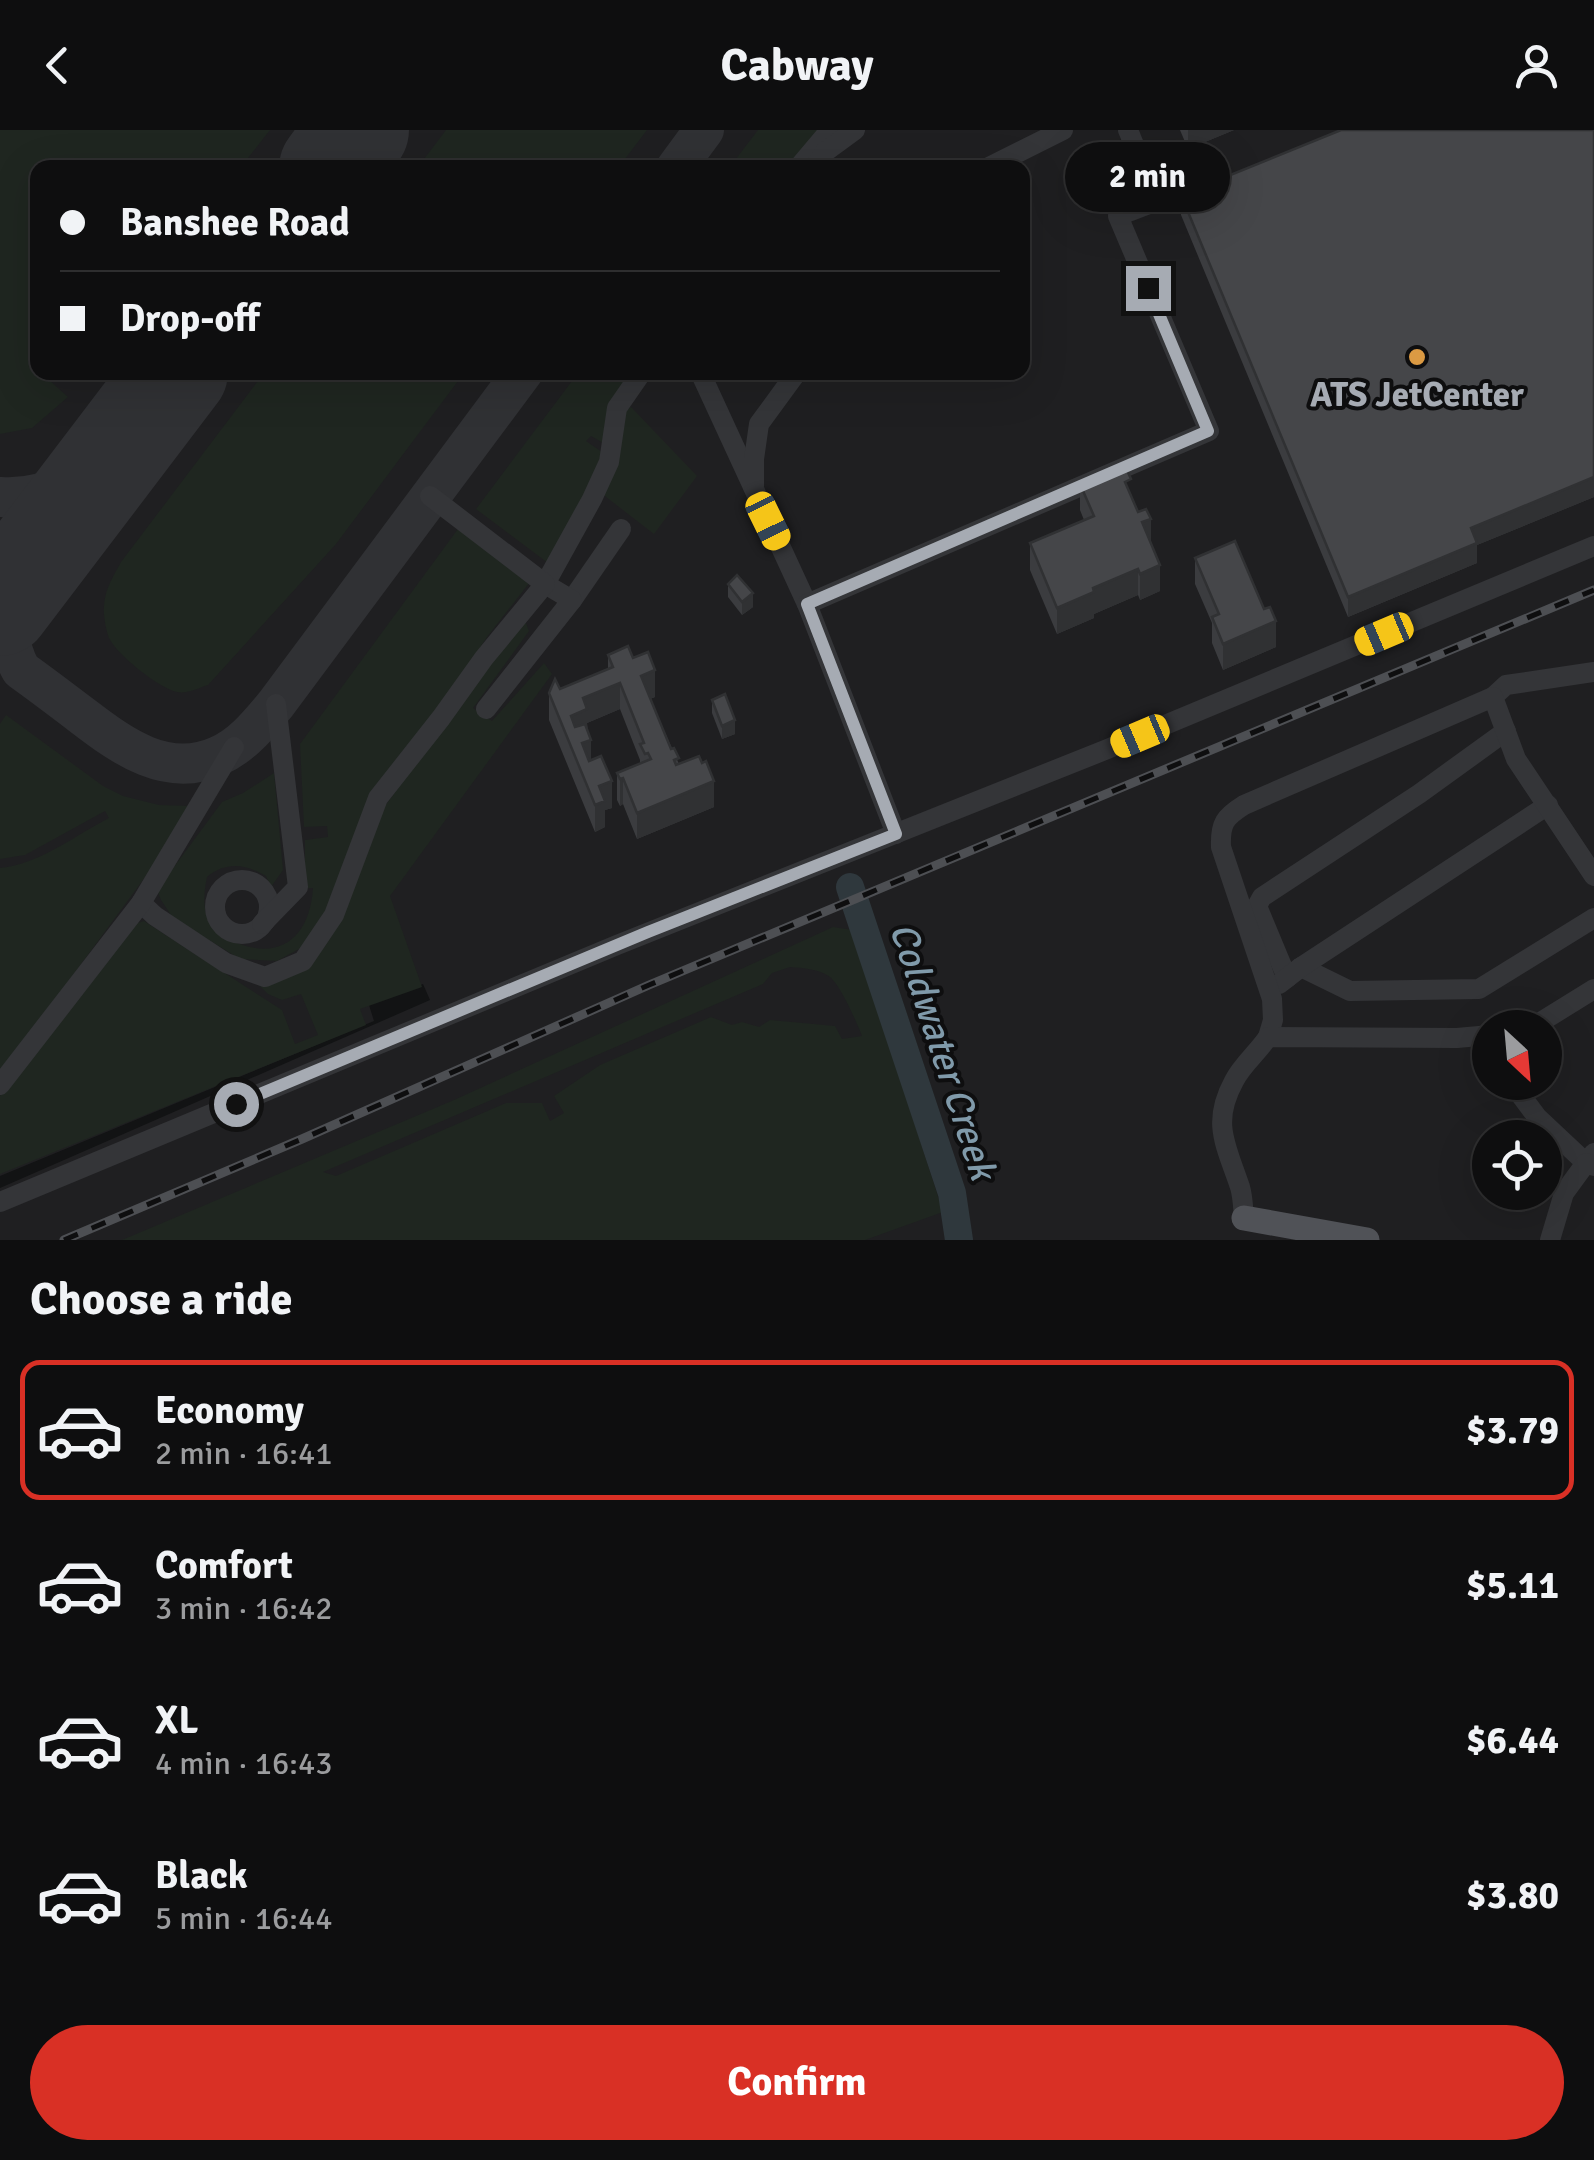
<!DOCTYPE html>
<meta charset="utf-8">
<style>
:root{--surface:#0e0e0f;--page:#171718;--text:#f1f3f6;--muted:#9b9c9e;--line:#2e2e2f;--accent:#d93025}
body{margin:0;font-family:Signika,sans-serif;background:var(--page);color:var(--text);height:100vh;display:flex;flex-direction:column;font-size:38px;white-space:nowrap}
*{box-sizing:border-box;margin:0}
p{font-size:32px;color:var(--muted)}
.icon{flex:none;width:55px;height:55px;fill:none;stroke:currentColor;stroke-width:2;stroke-linecap:round;stroke-linejoin:round}
.map{position:relative;height:1110px;overflow:hidden}
.side{display:flex;flex-direction:column;background:var(--surface);flex:1}
.side>*{flex:none}
.hud{position:absolute;left:30px;top:30px;width:1000px;height:220px;border-radius:20px;box-shadow:0 10px 40px #0002,0 0 0 2px var(--line);display:grid;align-content:center;height:220px;padding:0 30px;background:var(--surface)}
.needle{width:65px;rotate:154deg}
.controls{position:absolute;left:1472px;top:880px;display:grid;gap:20px}
.controls a{display:grid;place-items:center;width:90px;height:90px;border-radius:50%;background:var(--surface);box-shadow:0 10px 40px #0002,0 0 0 2px var(--line);font-size:50px}
.end{position:absolute;width:45px;height:45px;margin:-22px;border:12px solid #a6abb3;background:#111;box-shadow:0 0 0 5px #111}
.from{border-radius:50%}
.bubble{position:absolute;height:70px;border-radius:35px;background:var(--surface);box-shadow:0 10px 40px #0002,0 0 0 2px var(--line);font-size:32px;font-weight:700;line-height:70px;text-align:center}
.car{position:absolute;width:30px;height:60px;margin:-30px -15px;border-radius:12px;box-shadow:0 0 8px 2px #0007;background:linear-gradient(#f5c518 24%,#345 0 40%,#f5c518 0 76%,#345 0 86%,#f5c518 0)}
.hud b{display:flex;align-items:center;gap:35px;height:95px;font-size:38px}
.hud b+b{border-top:2px solid var(--line)}
.hud i{width:25px;height:25px;background:var(--text)}
ul{padding:0;list-style:none}
li{display:flex;align-items:center;gap:30px;height:140px;margin:0 20px 15px;padding:0 10px;border:5px solid transparent;border-radius:20px}
li div{flex:1}
li b{display:block;font-size:38px}
li em{font-style:normal;font-weight:700}
li.current{border-color:var(--accent)}
li>.icon{width:90px;height:90px;stroke-width:1.5}
h2{padding:0 30px;font-size:45px;line-height:120px}
.button{display:flex;gap:20px;margin-top:auto;padding:20px 30px}
.button a{flex:1;height:115px;border-radius:60px;background:var(--accent);color:#fff;font-size:40px;font-weight:700;line-height:115px;text-align:center}
header{display:flex;justify-content:space-between;align-items:center;height:130px;padding:0 30px;background:var(--surface);font-size:45px;font-weight:700}
.map>svg:first-child{display:block}
</style>
<header><svg class="icon" aria-label="back" viewBox="0 0 24 24"><path d="M15 5l-7 7 7 7"/></svg>Cabway<svg class="icon" aria-label="person" viewBox="0 0 24 24"><circle cx="12" cy="8" r="4"/><path d="M4 21q1-7 8-7t8 7"/></svg></header>
<div class="map">
<svg width="1594" height="1110" viewBox="0 0 1594 1110">
<rect width="100%" height="100%" fill="#121314"/>
<path fill="#1f1f21" fill-rule="evenodd" d="M0 0H1594V1110H0V1058L430 870 423 854 369 875 374 891 0 1046ZM38 38H1022V242H38ZM1490 898H1545V952H1490ZM1490 1008H1545V1062H1490Z"/>
<g fill="#1f2620" fill-rule="evenodd">
<path d="M0 0H270L241 37 38 38V242L52 243 48 249 68 267 32 298 0 304Z"/>
<path d="M446 0H647L619 37H418Z"/>
<path d="M758 0H820L787 37 729 38Z"/>
<path d="M264 243H464L336 414 208 555C198 558 188 564 177 562 159 558 117 525 109 508 106 500 103 485 104 476 105 459 113 447 121 432Z"/>
<path d="M578 243H635L605 314 591 306 586 311 602 322 592 355 548 433 476 379Z"/>
<path d="M631 277 697 346 654 404 601 363 624 281Z"/>
<path d="M458 399 530 452 487 507 443 576 371 667 329 774 306 815 277 831 240 829 173 788 161 770 157 760 222 672 243 663 274 643 283 740 271 757 266 746C245 734 226 731 207 747 204 761 202 780 210 793 215 801 227 808 235 812 282 832 310 805 313 758H305V710L328 707 327 696 304 697 300 614Z"/>
<path d="M524 488 529 501 473 578 492 591 544 533 552 544 390 766 422 857 360 879 366 895 0 1044V966L120 806 132 795 144 791 282 880 295 914 318 905 301 864 282 870 268 864 258 854 307 837 373 692Z"/>
<path d="M6 585 103 656 123 666 159 675 192 676 193 682 0 944V738C40 734 74 706 109 688L105 681 25 725 0 729V594Z"/>
<path d="M833 797 853 800 943 1082 865 1110H122L454 970ZM790 837C803 838 819 839 830 847 841 856 857 893 862 906L842 909 835 896 770 890 759 897 742 892 732 895 711 887 600 935 554 966 564 983 550 991 542 973H506L336 1046 323 1042 763 854 772 843Z"/>
</g>
<g fill="none" stroke-linecap="round" stroke-linejoin="round">
<path stroke="#2f383d" stroke-width="28" d="M850 757 952 1063 959 1110"/>
<g stroke="#303134" stroke-width="40">
<path d="M676 38 704 0"/>
<path d="M0 367C53 371 89 341 128 308"/>
<path d="M13 458C7 488 6 513 21 540 42 555 63 571 84 587 122 616 167 649 218 626 243 615 259 594 276 574L523 242"/>
</g>
<g stroke="#303134" stroke-width="102">
<path d="M330 38 358 0"/>
<path d="M0 475 177 242"/>
</g>
<g stroke="#343538" stroke-width="20">
<path d="M798 38 830 0"/>
<path d="M814 38 825 22 855 0"/>
<path d="M987 38 1063 0"/>
<path d="M700 242 807 474"/>
<path d="M754 356V329L759 294 797 242"/>
<path d="M572 470 621 399"/>
<path d="M1493 567 1506 555 1594 542"/>
<path d="M486 579 572 470 545 454 592 369 609 332 617 278 642 242"/>
<path d="M896 704 807 474 1209 301 1118 86 1157 71 1128 0"/>
<circle cx="242" cy="777" r="27"/>
<path d="M141 773 155 786 226 833 265 847 303 831 334 785 378 668 441 588 484 528 545 454 430 366"/>
<path d="M262 794 298 757 276 574"/>
<path d="M1301 837 1350 861 1479 859 1594 788"/>
<path d="M1287 848 1257 776 1262 767 1419 664 1506 601"/>
<path d="M1279 854 1301 837 1548 675"/>
<path d="M1531 898 1594 859"/>
<path d="M1268 907 1273 890 1272 869 1221 717C1220 693 1225 687 1244 675L1493 567 1516 629 1594 746"/>
<path d="M1511 952 1537 987 1586 1033 1594 1023"/>
<path d="M0 955 141 773 234 617"/>
<path d="M0 1072 617 815 1105 620 1594 416"/>
<path d="M1244 1088C1243 1078 1243 1067 1240 1057 1226 1015 1211 993 1234 951 1241 936 1258 922 1268 907L1457 908 1490 905"/>
<path d="M1550 1110 1564 1063 1586 1033 1594 1036"/>
</g>
<path stroke="#505257" stroke-width="25" d="M1244 1088 1367 1110"/>
<g stroke="#4d4f53" stroke-width="9">
<path id="rail" d="M64 1110 302 1009 649 855 1594 460"/>
</g>
<use href="#rail" stroke="#0e0e0f" stroke-width="5" stroke-dasharray="15" stroke-linecap="butt"/>
</g>
<g fill="#3b3c3f">
<path d="M1180 0H1234L1188 19Z"/>
<path d="M1594 0V367L1477 415V433L1348 487 1181 85V65Z"/>
<path d="M1080 354 1131 364 1151 412 1160 461 1140 470 1138 465 1094 484V488L1057 504 1030 440V413L1084 390 1080 380Z"/>
<path d="M1195 428 1276 517 1223 540 1212 513V493L1195 454Z"/>
<path d="M728 454 753 477 742 485 728 467Z"/>
<path d="M608 525 633 528 655 567 650 569 679 634 714 677 637 709 623 674 620 676 617 670V643L640 634V630L620 579 587 593 591 630 612 678 605 680V697L595 702 549 590V563L608 539Z"/>
<path d="M712 570 735 604 722 609 712 583Z"/>
</g>
<g fill="#303133">
<path d="M1188 0H1234L1188 19Z"/>
<path d="M1594 347V367L1477 415V433L1348 487V467L1471 398Z"/>
<path d="M1151 389V415L1142 392Z"/>
<path d="M1160 435V461L1140 470V444Z"/>
<path d="M1138 439V465L1094 484V488L1057 504V478L1093 458Z"/>
<path d="M753 463V477L742 485V472Z"/>
<path d="M1276 491V517L1223 540V514Z"/>
<path d="M655 540V567L641 572V546Z"/>
<path d="M620 553V579L587 593V605L571 612V586L583 568Z"/>
<path d="M735 590V604L722 609V596Z"/>
<path d="M591 610V636L582 613Z"/>
<path d="M623 648V674L620 676V649Z"/>
<path d="M612 651V678L605 680V697L595 702V675L599 656Z"/>
<path d="M714 651V677L637 709V683Z"/>
</g>
<g fill="#454649" stroke="#303133" stroke-width="2.5">
<path d="M1341 0H1594V347L1471 398 1477 413 1348 467 1181 65Z"/>
<path d="M1120 337 1121 340 1126 338 1131 349 1125 352 1138 382 1146 379 1151 389 1142 392 1160 435 1140 444 1138 439 1093 458 1094 462 1057 478 1030 413 1094 386 1080 354Z"/>
<path d="M1235 411 1264 479 1270 477 1276 491 1223 514 1212 487 1219 484 1195 428Z"/>
<path d="M737 445 753 463 742 472 728 454Z"/>
<path d="M628 516 633 528 648 522 655 540 641 546 671 619 674 618 679 628 674 630 676 635 699 626 702 633 706 631 714 651 637 683 623 648 620 649 617 643 651 629 648 623 645 624 640 614 644 613 620 553 583 568 587 579 571 586 575 597 585 594 591 610 582 613 589 631 601 626 612 651 599 656 605 671 595 675 549 563 555 549 560 559 613 537 608 525Z"/>
<path d="M725 564 735 590 722 596 712 570Z"/>
</g>
<g fill="none" stroke-linecap="round" stroke-linejoin="round">
<path stroke="#a6abb3" stroke-width="12" d="M236 974 648 802 896 704 807 474 1208 301 1148 158"/>
</g>
<circle fill="#db9a43" stroke="#0e0e0f" stroke-width="4" cx="1417" cy="227" r="10"/>
<g text-anchor="middle" dominant-baseline="central" stroke-width="8" stroke-linejoin="round" paint-order="stroke">
<g font-size="35" font-weight="bold" fill="#a6abb3" stroke="#0e0e0f">
<text x="1417" y="264">ATS JetCenter</text>
</g>
<g font-size="38" font-style="italic" fill="#809aaa" stroke="#0e0e0f">
<text transform="translate(943 921) rotate(72)">Coldwater Creek</text>
</g>
</g>
</svg>
<div class="controls">
<a><svg class="needle" viewBox="-14 -14 28 28"><path d="M0-13l5 13h-10z" fill="#e53935"/><path d="M0 13l5-13h-10z" fill="#9b9c9e"/></svg></a>
<a><svg class="icon" aria-label="locate" viewBox="0 0 24 24"><circle cx="12" cy="12" r="6"/><path d="M12 2v4M12 18v4M2 12h4M18 12h4"/></svg></a>
</div>
<i class="end from" style="left:236px;top:974px"></i>
<i class="end" style="left:1148px;top:158px"></i>
<div class="bubble" style="left:1065px;top:12px;width:165px">2 min</div>
<i class="car" style="left:768px;top:391px;rotate:154deg"></i>
<i class="car" style="left:1384px;top:504px;rotate:247deg"></i>
<i class="car" style="left:1140px;top:606px;rotate:247deg"></i>
<div class="hud">
<b><i class="from"></i>Banshee Road</b>
<b><i></i>Drop-off</b>
</div>
</div>
<section class="side">
<h2>Choose a ride</h2>
<ul>
<li class="current"><svg class="icon" aria-label="car" viewBox="0 0 24 24"><path d="M5 17H2v-5l4-1 3-4h7l3 4 3 1v5h-3M9 17h6M6 11h13"/><circle cx="7" cy="17" r="2"/><circle cx="17" cy="17" r="2"/></svg><div><b>Economy</b><p>2 min · 16:41</p></div><em>$3.79</em></li>
<li><svg class="icon" aria-label="car" viewBox="0 0 24 24"><path d="M5 17H2v-5l4-1 3-4h7l3 4 3 1v5h-3M9 17h6M6 11h13"/><circle cx="7" cy="17" r="2"/><circle cx="17" cy="17" r="2"/></svg><div><b>Comfort</b><p>3 min · 16:42</p></div><em>$5.11</em></li>
<li><svg class="icon" aria-label="car" viewBox="0 0 24 24"><path d="M5 17H2v-5l4-1 3-4h7l3 4 3 1v5h-3M9 17h6M6 11h13"/><circle cx="7" cy="17" r="2"/><circle cx="17" cy="17" r="2"/></svg><div><b>XL</b><p>4 min · 16:43</p></div><em>$6.44</em></li>
<li><svg class="icon" aria-label="car" viewBox="0 0 24 24"><path d="M5 17H2v-5l4-1 3-4h7l3 4 3 1v5h-3M9 17h6M6 11h13"/><circle cx="7" cy="17" r="2"/><circle cx="17" cy="17" r="2"/></svg><div><b>Black</b><p>5 min · 16:44</p></div><em>$3.80</em></li>
</ul>
<div class="button"><a>Confirm</a></div>
</section>
